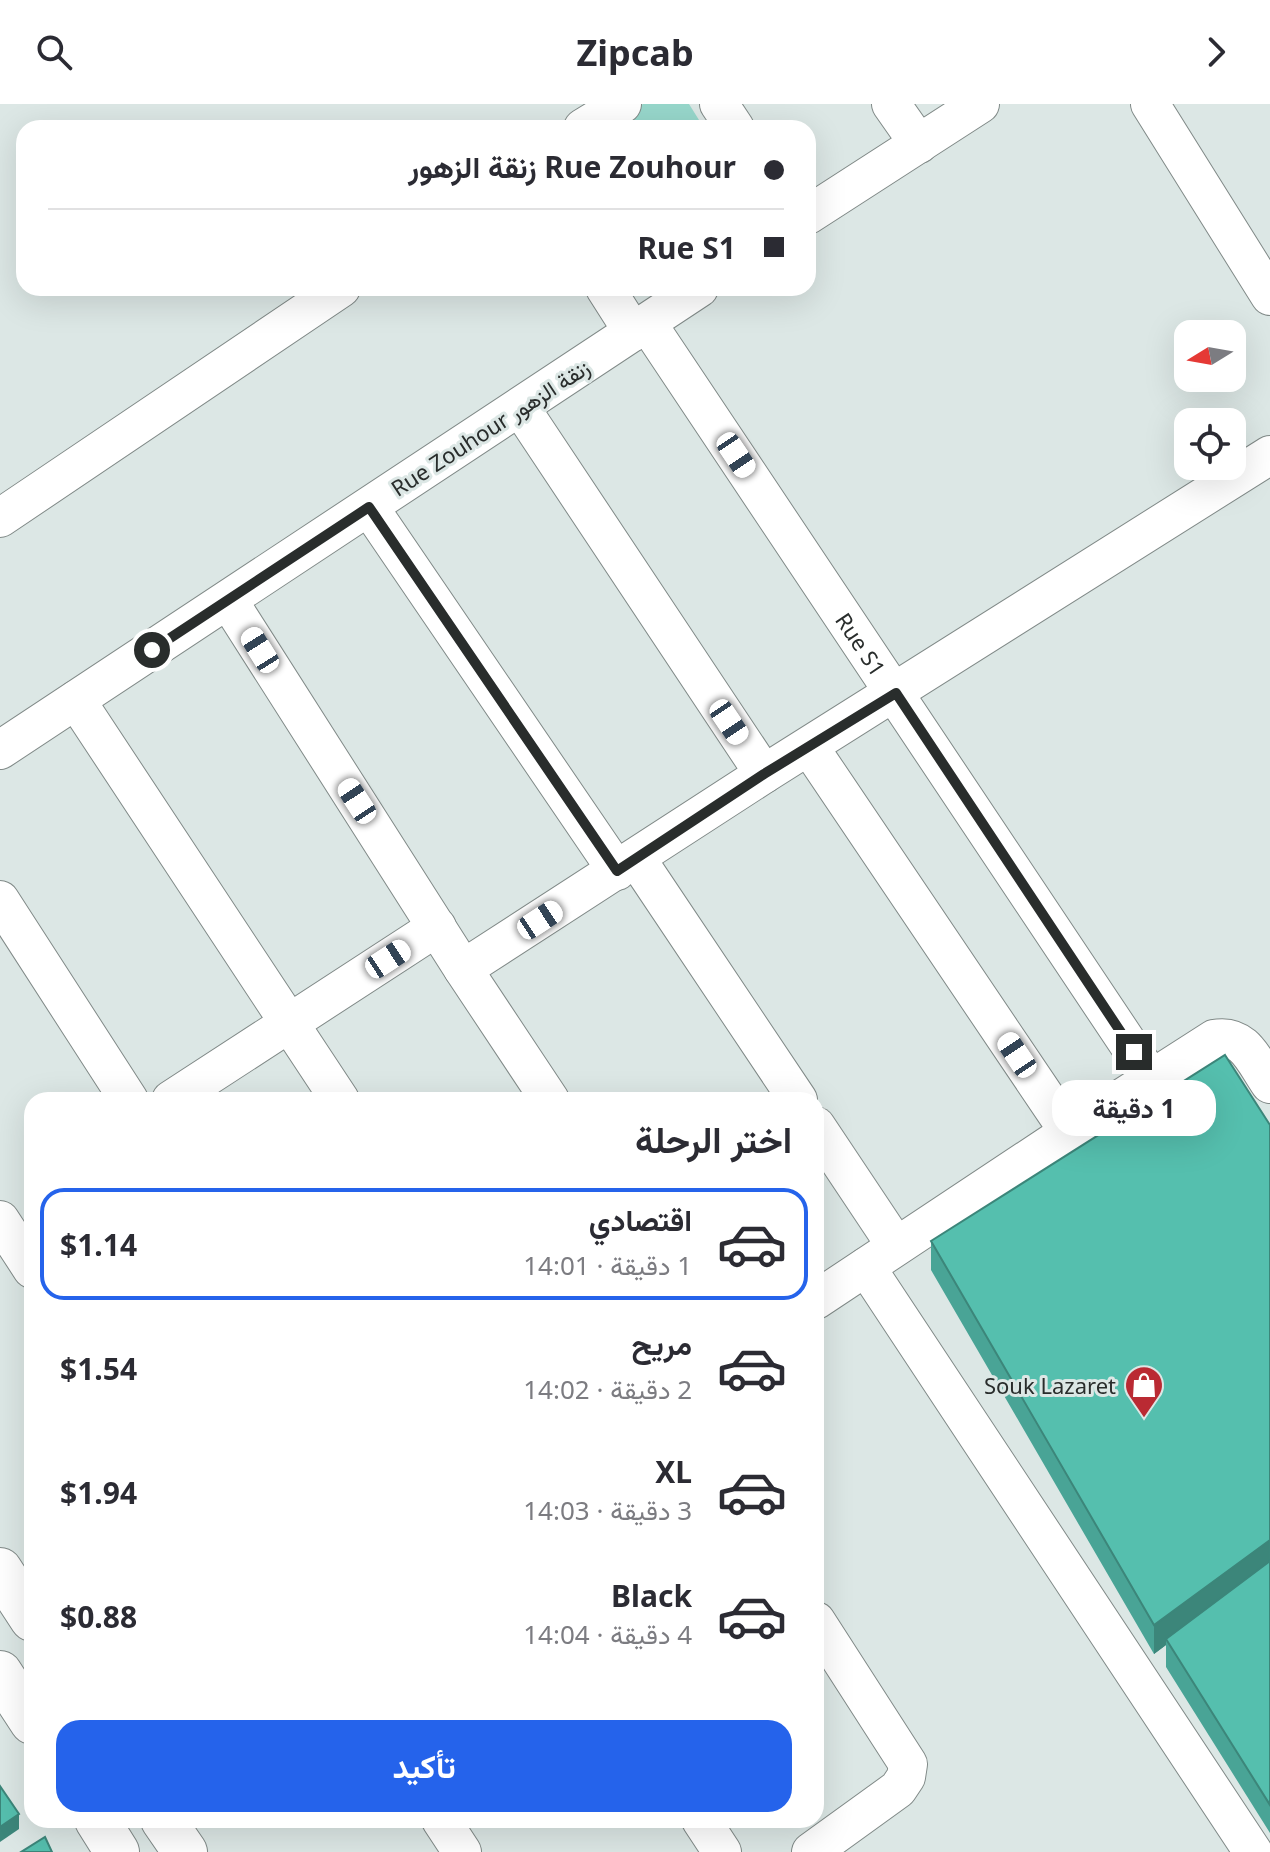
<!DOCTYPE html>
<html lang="ar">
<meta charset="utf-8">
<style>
:root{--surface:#fff;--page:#f2f2f3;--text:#2b2b33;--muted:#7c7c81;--line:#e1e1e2;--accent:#2563eb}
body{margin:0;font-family:"Noto Sans",Vazirmatn,sans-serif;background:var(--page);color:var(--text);direction:rtl;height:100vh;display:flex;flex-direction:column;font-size:30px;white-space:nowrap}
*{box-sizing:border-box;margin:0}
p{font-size:26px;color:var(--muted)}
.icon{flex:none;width:44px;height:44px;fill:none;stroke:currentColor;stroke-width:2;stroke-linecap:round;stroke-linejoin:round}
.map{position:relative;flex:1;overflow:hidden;direction:ltr}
.panel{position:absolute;left:24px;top:988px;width:800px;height:736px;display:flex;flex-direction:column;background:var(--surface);border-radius:24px;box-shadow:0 8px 32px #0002;direction:rtl}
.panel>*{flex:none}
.banner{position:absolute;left:16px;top:16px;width:800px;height:176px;border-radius:24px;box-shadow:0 8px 32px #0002;direction:rtl;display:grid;align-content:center;height:176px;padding:0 32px;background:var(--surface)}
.needle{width:52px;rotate:259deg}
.fabs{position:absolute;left:1174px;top:216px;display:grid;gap:16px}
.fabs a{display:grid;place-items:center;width:72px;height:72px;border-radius:16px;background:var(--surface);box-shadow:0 8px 32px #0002;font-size:40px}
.end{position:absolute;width:36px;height:36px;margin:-18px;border:10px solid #292d2c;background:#fff;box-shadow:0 0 0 4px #fff}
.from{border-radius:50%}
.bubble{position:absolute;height:56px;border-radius:24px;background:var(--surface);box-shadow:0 8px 32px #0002;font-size:26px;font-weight:700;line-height:56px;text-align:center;direction:rtl}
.car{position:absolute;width:24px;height:48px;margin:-24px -12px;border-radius:10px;box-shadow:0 0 6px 2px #0007;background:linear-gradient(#fff 24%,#345 0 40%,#fff 0 76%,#345 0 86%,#fff 0)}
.banner b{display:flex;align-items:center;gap:28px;height:76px;font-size:30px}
.banner b+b{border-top:2px solid var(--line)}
.banner i{width:20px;height:20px;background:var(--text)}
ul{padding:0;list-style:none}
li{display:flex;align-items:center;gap:24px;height:112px;margin:0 16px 12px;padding:0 16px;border:4px solid transparent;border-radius:24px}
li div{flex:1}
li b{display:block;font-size:30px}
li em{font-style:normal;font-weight:700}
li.active{border-color:var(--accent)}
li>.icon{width:72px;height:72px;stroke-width:1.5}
h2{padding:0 32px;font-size:36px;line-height:96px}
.cta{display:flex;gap:16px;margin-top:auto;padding:16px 32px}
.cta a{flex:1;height:92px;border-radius:24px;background:var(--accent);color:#fff;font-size:32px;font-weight:700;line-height:92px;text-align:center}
header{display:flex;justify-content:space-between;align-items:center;height:104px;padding:0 32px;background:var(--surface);font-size:36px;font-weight:700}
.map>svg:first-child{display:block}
</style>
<header><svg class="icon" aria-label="forward" viewBox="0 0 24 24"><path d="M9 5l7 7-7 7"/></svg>Zipcab<svg class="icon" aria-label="search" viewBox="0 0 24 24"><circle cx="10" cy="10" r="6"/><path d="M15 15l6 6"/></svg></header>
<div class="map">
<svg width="1270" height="1748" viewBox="0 0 1270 1748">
<rect width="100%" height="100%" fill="#dce7e5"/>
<path fill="#97d7cb" d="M643 0H689L704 24H607Z"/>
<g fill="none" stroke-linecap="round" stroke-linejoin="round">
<g stroke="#818a88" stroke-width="40">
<g id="minor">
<path d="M719 0 735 24"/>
<path d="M891 0 919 40"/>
<path d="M1150 0 1270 192"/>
<path d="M583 24 622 0"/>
<path d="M808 111 980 0"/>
<path d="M605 184 633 228"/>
<path id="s1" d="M647 219 1151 974"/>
<path d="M520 303 764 670"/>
<path d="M369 403 617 767"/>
<path d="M0 414 341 184"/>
<path d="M228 496 463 865 550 996"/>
<path d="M76 596 340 996"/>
<path d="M810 644 1069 1028"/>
<path d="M0 646 699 184"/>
<path d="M636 754 798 996"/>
<path d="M0 796 129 996"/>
<path d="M463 865 764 670 1270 351"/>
<path d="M171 996 437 823"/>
<path d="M816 1022 896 1142"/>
<path d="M0 1116 32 1165"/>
<path d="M866 1163 1253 1748"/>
<path d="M816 1196 1069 1028 1214 935C1245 929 1254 957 1270 980"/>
<path d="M441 1716 462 1748"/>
<path d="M701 1716 722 1748"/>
<path d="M811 1748 898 1685 906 1673 908 1660 816 1517"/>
</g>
</g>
<g stroke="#818a88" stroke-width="46">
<g id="major">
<path d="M0 1466 32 1515"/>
<path d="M0 1569 32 1618"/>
<path d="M97 1716 117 1748"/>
<path d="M163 1716 185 1748"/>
</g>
</g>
<use href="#minor" stroke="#fff" stroke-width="38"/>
<use href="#major" stroke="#fff" stroke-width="44"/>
</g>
<path fill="#49a496" d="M1270 1021V1729L1166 1563V1541L1154 1550 931 1166V1137Z"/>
<g fill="#3c867a">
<path d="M1270 1436V1464L1166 1535V1541L1154 1550V1521Z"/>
<path d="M19 1710V1725L0 1738V1723Z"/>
</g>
<g fill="#55bfae" stroke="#3c867a" stroke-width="2">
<path d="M1225 951 1270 1021V1436L1154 1521 931 1137Z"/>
<path d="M1270 1457V1701L1166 1535Z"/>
<path d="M0 1682 19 1710 0 1723Z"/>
<path d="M45 1733 52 1748H21Z"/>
</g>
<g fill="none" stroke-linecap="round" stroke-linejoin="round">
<path stroke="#292d2c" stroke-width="10" d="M152 546 369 403 617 767 764 670 896 589 1134 948"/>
</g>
<defs>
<g id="shop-pin" transform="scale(2)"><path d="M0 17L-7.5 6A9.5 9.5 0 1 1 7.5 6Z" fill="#ba2a33" stroke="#dce7e5"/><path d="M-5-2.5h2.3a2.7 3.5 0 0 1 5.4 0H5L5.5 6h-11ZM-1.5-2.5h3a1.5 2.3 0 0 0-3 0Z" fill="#fff"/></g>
</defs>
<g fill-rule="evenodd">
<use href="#shop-pin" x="1144" y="1281"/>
</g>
<g text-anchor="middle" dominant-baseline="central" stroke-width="6" stroke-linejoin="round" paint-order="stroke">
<g font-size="22" fill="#292d2c" stroke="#dce7e5">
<text transform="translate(490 323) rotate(-33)">Rue Zouhour زنقة الزهور</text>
<text stroke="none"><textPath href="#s1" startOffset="386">Rue S1</textPath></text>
</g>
<g font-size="22" fill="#292d2c" stroke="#dce7e5" text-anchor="end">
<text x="1116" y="1281">Souk Lazaret</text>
</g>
</g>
</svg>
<div class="fabs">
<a><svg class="needle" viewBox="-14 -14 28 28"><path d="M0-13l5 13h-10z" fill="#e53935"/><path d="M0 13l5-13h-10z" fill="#7c7c81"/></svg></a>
<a><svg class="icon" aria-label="locate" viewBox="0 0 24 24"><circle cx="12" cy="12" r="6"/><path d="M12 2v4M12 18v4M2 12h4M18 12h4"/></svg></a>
</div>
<i class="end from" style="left:152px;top:546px"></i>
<i class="end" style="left:1134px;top:948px"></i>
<div class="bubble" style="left:1052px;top:976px;width:164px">1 دقيقة</div>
<i class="car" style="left:736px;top:351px;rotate:146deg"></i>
<i class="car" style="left:260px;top:546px;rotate:328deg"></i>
<i class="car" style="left:729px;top:618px;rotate:146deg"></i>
<i class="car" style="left:357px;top:697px;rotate:327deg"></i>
<i class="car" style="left:540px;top:816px;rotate:57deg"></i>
<i class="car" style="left:388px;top:855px;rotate:57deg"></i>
<i class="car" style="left:1017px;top:951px;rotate:326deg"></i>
<div class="banner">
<b><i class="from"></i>Rue Zouhour زنقة الزهور</b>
<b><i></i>Rue S1</b>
</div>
<section class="panel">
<h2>اختر الرحلة</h2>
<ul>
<li class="active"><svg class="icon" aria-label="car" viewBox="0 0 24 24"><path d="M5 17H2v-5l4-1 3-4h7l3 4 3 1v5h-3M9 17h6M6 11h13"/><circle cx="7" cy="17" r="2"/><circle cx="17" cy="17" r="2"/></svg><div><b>اقتصادي</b><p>1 دقيقة · 14:01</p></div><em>$1.14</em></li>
<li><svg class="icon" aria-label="car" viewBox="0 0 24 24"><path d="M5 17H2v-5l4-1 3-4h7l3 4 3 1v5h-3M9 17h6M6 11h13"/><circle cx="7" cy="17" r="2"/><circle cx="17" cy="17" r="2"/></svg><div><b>مريح</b><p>2 دقيقة · 14:02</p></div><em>$1.54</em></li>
<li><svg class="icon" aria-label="car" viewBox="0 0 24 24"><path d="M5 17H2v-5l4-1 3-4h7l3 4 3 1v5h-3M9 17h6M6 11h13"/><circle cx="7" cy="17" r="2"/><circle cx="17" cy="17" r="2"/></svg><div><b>XL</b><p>3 دقيقة · 14:03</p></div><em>$1.94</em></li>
<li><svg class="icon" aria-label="car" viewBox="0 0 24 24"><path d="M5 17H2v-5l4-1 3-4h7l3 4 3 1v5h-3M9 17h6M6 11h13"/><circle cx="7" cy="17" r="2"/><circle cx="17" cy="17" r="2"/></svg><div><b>Black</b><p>4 دقيقة · 14:04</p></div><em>$0.88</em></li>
</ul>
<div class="cta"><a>تأكيد</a></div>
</section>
</div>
